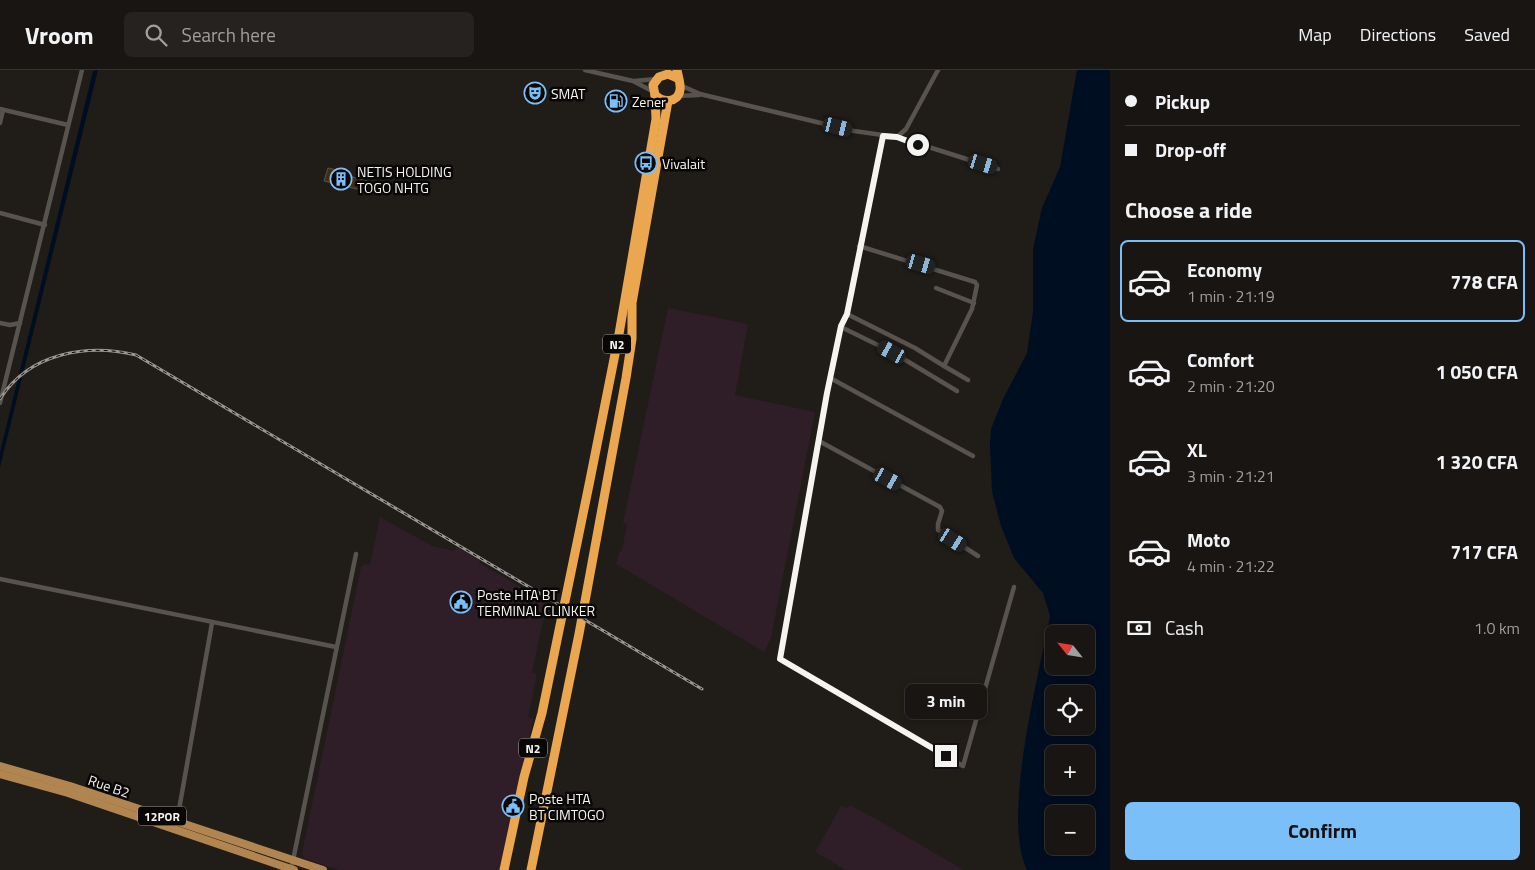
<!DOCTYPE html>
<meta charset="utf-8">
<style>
:root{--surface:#181512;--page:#252220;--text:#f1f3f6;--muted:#9f9f9f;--line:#363432;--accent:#7abff8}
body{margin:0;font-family:"Titillium Web",sans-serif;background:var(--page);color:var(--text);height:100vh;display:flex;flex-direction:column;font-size:19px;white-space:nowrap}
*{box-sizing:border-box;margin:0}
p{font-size:16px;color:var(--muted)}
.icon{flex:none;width:28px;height:28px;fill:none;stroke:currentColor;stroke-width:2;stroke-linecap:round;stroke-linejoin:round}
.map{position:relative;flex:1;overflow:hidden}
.side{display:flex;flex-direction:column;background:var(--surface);width:425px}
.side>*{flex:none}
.hud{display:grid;align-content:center;height:110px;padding:0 15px;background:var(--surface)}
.needle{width:32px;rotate:300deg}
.fabs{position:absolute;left:1045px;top:555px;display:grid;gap:10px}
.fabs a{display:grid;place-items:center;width:50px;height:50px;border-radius:8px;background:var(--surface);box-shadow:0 2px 8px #0003,0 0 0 1px var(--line);font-size:25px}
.end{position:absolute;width:22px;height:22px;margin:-11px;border:6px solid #f6f4f1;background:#111;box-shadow:0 0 0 2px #111}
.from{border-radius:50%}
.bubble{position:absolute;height:35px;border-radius:8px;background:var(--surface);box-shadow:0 2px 8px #0003,0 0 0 1px var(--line);font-size:16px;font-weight:700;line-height:35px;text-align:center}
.car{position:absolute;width:15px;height:30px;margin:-15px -8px;border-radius:6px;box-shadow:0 0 4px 1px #0007;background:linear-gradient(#222 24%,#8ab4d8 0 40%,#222 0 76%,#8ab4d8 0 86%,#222 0)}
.hud b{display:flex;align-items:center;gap:18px;height:48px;font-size:19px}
.hud b+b{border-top:1px solid var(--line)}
.hud i{width:12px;height:12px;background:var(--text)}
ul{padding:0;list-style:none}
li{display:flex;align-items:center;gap:15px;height:82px;margin:0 10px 8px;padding:0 5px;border:2px solid transparent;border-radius:8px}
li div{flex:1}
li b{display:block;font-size:19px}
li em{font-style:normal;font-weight:700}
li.active{border-color:var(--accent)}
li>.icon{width:45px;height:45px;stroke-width:1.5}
h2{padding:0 15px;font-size:22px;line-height:60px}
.pay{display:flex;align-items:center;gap:12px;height:55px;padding:0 15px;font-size:19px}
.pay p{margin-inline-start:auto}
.action{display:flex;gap:10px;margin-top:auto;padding:10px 15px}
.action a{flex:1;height:58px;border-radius:8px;background:var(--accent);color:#111;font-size:20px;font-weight:700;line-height:58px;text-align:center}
header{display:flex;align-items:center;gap:30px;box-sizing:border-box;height:70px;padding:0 25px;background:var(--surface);border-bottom:1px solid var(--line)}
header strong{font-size:24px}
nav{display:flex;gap:28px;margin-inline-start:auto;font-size:18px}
.search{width:350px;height:45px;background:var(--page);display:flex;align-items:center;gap:12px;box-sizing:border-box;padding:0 18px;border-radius:8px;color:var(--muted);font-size:19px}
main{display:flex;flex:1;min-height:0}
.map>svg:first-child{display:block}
</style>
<header>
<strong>Vroom</strong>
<div class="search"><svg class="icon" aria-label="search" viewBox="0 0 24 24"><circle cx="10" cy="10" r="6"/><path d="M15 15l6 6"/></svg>Search here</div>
<nav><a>Map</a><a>Directions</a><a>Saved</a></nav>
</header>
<main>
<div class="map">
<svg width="1110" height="800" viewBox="0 0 1110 800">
<rect width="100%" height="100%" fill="#201c18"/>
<g fill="#2f1e28">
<path d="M668 238 748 254 735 325 815 342 771 568 764 582 616 494 619 483 622 480 627 454 623 453Z"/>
<path d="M380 447 432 476 454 481 457 477 480 490 479 493 547 532 532 603 537 604 528 647 533 649 502 800H339L304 788 302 783 361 497 365 494 370 495Z"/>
<path d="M850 735 876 749 964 800H846L815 782 841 736 847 738Z"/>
</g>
<g fill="#000e21" fill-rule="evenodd">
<path d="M98 0 0 397V382L93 1Z"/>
<path d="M1077 0H1110V800H1027C1001 747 1039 606 1050 546L1043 523 1014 488 1001 456 992 421 990 375 991 359 1003 329 1027 283 1033 242V179L1042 138 1060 97ZM1054 564H1086V596H1054ZM1054 624H1086V656H1054ZM1054 684H1086V716H1054ZM1054 744H1086V776H1054Z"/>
</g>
<path fill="#422c12" stroke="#57524d" d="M328 98 349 103V106L371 112 369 122 324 111Z"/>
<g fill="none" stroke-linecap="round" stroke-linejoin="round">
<g stroke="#58534f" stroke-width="4.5">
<path d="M585 0 633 11 654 22"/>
<path d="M634 11 656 9"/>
<path d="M680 15 700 24 854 61 897 67 906 59 938 0"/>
<path d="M677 26 699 25"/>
<path d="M0 39 68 55"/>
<path d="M0 53 3 40"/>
<path d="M883 67 847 244 841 257 827 323 780 589 963 696 1014 517"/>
<path d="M897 67 998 99"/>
<path d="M0 143 45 155"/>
<path d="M859 176 975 212 977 215 972 239 944 296 968 310"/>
<path d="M936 218 974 233"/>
<path d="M847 244 915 278 944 296"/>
<path d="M0 253 10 255 20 253"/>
<path d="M841 257 892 282 957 321"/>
<path d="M832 309 973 386"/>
<path d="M0 333 82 0"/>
<path d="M819 371 940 437 942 441 938 454V460L978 486"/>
<path d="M0 509 336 577"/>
<path d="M177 751 212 553"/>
<path d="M291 800 356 484"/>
</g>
<g stroke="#b08550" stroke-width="8">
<path d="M0 696 70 716 323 800"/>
<path d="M0 704 68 723 294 800"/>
</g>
<g stroke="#eba750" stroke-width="9">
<path d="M677 0C678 6 681 14 680 20 678 33 663 33 655 25L653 15 659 7 668 4 679 9"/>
<path d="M504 800 524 707 542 643 590 410 619 264 656 49 655 25"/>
<path d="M531 800 579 564 626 308 632 269V233L668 31"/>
</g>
<g stroke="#989592" stroke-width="3">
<path id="rail" d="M0 329C29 283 87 273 136 285L702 619"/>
</g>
<use href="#rail" stroke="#080706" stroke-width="1" stroke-dasharray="4" stroke-linecap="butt"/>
</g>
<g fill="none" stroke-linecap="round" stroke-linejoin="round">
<path stroke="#f6f4f1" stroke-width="6" d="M918 75 897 67 883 66 847 244 841 256 827 323 780 589 946 686"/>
</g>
<defs>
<g id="theatre-ring" transform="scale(1.125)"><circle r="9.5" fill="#080706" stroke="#7abff8" stroke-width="1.5"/><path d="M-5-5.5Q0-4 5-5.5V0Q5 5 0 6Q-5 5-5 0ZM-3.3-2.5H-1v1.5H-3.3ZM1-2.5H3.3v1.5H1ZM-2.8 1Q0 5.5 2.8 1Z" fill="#7abff8"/></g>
<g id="fuel-ring" transform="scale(1.125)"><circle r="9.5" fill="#080706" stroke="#7abff8" stroke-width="1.5"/><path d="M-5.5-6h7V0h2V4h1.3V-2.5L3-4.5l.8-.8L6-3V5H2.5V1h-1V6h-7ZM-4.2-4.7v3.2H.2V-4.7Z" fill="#7abff8"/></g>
<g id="bus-ring" transform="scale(1.125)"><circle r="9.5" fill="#080706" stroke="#7abff8" stroke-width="1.5"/><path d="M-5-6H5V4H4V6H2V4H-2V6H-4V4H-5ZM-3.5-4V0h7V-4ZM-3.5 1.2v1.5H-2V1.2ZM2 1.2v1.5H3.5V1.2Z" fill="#7abff8"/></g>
<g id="building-ring" transform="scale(1.125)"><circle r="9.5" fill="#080706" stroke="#7abff8" stroke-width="1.5"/><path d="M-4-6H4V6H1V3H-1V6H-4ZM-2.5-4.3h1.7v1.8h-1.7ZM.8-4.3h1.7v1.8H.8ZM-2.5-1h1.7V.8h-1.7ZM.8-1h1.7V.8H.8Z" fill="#7abff8"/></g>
<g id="civic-ring" transform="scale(1.125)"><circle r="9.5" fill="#080706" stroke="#7abff8" stroke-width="1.5"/><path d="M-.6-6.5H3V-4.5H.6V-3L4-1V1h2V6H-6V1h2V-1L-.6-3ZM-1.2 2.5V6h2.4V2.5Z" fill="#7abff8"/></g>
</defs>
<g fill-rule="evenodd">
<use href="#theatre-ring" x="535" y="23"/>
<use href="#fuel-ring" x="616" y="31"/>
<use href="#bus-ring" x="646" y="93"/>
<use href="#building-ring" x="341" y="109"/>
<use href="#civic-ring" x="461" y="532"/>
<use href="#civic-ring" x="513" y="736"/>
</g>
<g text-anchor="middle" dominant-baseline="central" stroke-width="5" stroke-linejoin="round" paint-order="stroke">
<g fill="#080706" stroke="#afadaa" stroke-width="1">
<rect x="603" y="264.5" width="28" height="19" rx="4"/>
<rect x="519" y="668.5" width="28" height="19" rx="4"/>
<rect x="138" y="736.5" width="48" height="19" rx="4"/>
</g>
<g font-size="12" font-weight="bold" fill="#f6f4f1">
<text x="617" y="274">N2</text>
<text x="533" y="678">N2</text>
<text x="162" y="746">12POR</text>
</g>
<g font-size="14" fill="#f6f4f1" stroke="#080706" text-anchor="start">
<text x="551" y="23">SMAT</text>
<text x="632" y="31">Zener</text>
<text x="662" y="93">Vivalait</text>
<text x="357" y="101">NETIS HOLDING<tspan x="357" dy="16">TOGO NHTG</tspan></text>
<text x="477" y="524">Poste HTA BT<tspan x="477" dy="16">TERMINAL CLINKER</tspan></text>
<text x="529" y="728">Poste HTA<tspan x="529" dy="16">BT CIMTOGO</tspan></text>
</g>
<g font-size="14" fill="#f6f4f1" stroke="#080706">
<text transform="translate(109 716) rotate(19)">Rue B2</text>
</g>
</g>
</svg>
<div class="fabs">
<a><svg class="needle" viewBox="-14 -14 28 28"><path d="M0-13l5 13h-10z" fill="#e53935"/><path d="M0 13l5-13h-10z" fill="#9f9f9f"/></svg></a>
<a><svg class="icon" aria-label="locate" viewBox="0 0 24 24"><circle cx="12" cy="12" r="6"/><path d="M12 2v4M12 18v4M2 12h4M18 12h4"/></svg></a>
<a>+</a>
<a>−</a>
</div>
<i class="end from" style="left:918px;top:75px"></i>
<i class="end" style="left:946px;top:686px"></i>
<div class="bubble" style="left:905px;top:614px;width:82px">3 min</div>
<i class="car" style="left:838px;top:57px;rotate:104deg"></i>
<i class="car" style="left:983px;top:94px;rotate:107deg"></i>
<i class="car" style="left:921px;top:194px;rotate:106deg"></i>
<i class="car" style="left:892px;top:282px;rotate:299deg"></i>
<i class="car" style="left:888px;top:409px;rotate:119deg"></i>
<i class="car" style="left:953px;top:470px;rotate:122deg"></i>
</div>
<section class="side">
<div class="hud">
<b><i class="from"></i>Pickup</b>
<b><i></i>Drop-off</b>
</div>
<h2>Choose a ride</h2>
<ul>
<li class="active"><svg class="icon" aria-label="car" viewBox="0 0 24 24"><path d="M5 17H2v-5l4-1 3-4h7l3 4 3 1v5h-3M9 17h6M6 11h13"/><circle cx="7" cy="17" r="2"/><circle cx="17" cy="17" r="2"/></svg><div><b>Economy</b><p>1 min · 21:19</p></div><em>778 CFA</em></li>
<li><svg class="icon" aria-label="car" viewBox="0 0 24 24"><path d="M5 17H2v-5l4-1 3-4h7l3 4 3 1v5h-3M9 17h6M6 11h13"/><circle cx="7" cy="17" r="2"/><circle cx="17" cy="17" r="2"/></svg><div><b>Comfort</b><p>2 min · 21:20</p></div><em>1 050 CFA</em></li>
<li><svg class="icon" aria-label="car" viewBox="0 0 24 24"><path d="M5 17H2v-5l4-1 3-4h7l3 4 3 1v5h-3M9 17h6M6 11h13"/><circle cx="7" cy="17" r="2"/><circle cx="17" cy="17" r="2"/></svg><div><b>XL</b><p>3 min · 21:21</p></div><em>1 320 CFA</em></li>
<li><svg class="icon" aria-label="car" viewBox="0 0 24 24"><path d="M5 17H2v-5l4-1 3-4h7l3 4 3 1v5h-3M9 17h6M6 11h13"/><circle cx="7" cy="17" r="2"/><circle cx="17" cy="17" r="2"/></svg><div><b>Moto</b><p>4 min · 21:22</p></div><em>717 CFA</em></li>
</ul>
<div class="pay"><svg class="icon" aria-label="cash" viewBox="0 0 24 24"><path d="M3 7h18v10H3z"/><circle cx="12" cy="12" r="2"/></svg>Cash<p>1.0 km</p></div>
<div class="action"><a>Confirm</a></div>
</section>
</main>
